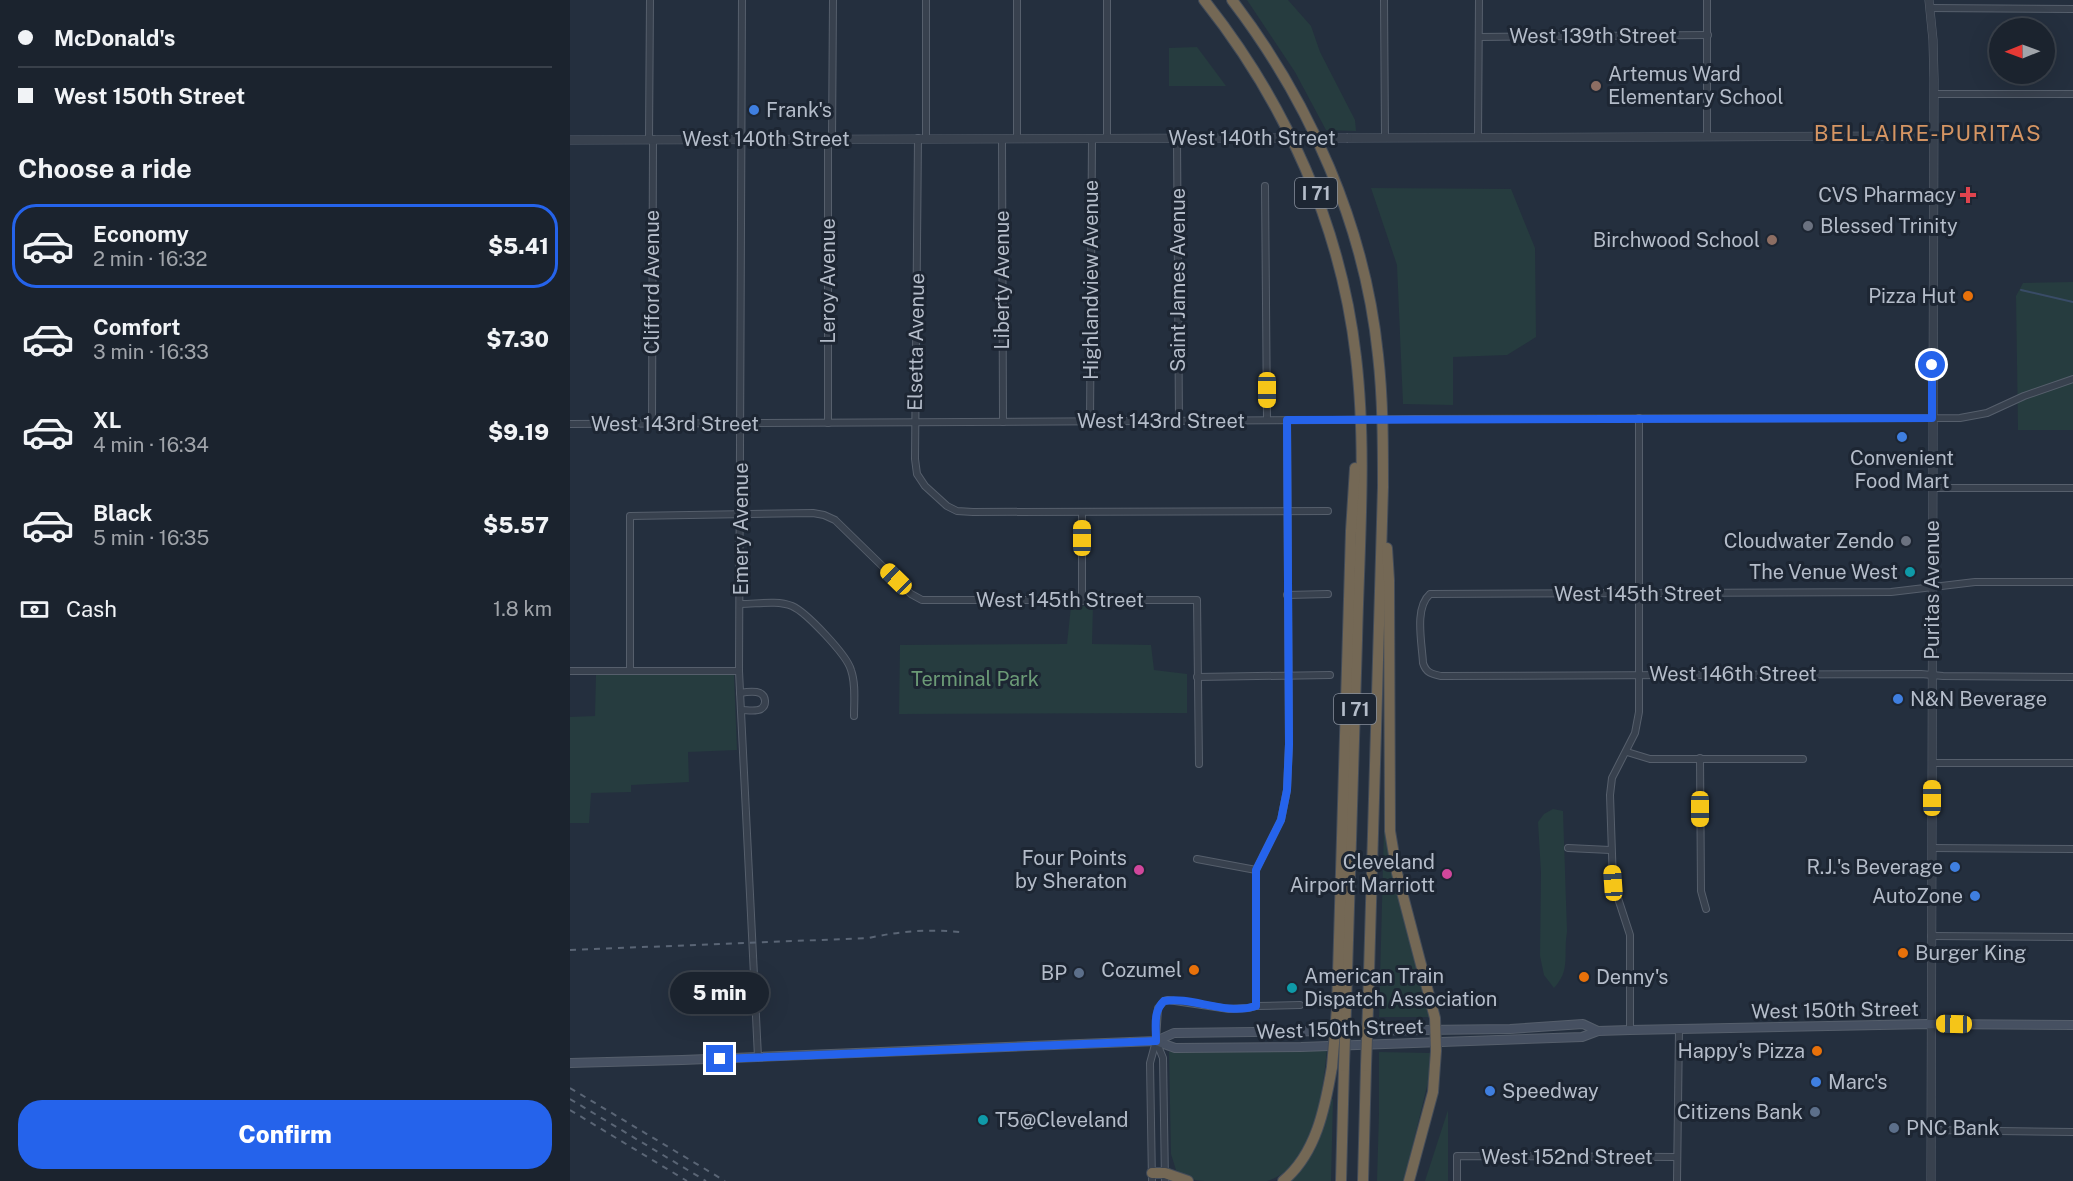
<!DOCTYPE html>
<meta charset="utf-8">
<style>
:root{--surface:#1b232e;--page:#242b36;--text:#f1f3f6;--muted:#a0a4aa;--line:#39404a;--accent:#2563eb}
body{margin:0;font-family:"Public Sans",sans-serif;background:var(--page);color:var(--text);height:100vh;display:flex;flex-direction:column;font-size:22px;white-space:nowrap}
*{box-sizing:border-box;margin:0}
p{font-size:20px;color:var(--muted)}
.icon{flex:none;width:33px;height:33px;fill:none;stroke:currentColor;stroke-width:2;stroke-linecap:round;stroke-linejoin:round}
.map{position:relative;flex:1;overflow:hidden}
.panel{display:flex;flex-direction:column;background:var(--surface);width:570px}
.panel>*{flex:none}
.top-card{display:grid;align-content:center;height:132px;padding:0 18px;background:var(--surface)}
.needle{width:39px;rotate:269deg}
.fabs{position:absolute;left:1419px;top:18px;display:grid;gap:12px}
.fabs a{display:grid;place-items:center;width:66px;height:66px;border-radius:50%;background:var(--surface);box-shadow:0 6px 24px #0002,0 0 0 2px var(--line);font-size:30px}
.end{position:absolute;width:27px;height:27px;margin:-14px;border:8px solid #2563eb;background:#fff;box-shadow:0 0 0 3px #fff}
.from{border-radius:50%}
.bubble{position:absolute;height:42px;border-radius:21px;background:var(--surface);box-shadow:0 6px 24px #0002,0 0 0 2px var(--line);font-size:20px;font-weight:800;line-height:42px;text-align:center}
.car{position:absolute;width:18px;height:36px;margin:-18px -9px;border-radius:8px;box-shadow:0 0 4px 2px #0007;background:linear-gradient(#f5c518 24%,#345 0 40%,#f5c518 0 76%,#345 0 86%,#f5c518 0)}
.top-card b{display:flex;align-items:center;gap:21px;height:57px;font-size:22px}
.top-card b+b{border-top:2px solid var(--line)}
.top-card i{width:15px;height:15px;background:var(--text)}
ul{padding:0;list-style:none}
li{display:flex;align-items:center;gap:18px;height:84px;margin:0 12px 9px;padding:0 6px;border:3px solid transparent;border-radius:24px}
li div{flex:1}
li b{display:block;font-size:22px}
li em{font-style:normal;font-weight:800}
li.active{border-color:var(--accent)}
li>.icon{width:54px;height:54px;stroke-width:1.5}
h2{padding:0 18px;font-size:27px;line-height:72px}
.pay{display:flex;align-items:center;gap:15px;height:66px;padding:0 18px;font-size:22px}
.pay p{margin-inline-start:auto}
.button{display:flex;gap:12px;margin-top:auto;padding:12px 18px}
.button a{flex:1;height:69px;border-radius:24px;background:var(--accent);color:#fff;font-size:24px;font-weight:800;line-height:69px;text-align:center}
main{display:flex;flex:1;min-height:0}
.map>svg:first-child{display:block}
</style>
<main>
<section class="panel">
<div class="top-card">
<b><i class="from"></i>McDonald's</b>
<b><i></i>West 150th Street</b>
</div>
<h2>Choose a ride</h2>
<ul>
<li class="active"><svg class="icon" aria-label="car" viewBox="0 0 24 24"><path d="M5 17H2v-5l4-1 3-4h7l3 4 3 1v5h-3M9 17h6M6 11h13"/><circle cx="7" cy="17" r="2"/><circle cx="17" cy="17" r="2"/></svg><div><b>Economy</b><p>2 min · 16:32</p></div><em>$5.41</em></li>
<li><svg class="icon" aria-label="car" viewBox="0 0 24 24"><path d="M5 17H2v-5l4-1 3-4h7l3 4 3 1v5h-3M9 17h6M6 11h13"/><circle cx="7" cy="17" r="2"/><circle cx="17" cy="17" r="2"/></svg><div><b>Comfort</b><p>3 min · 16:33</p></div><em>$7.30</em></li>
<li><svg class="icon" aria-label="car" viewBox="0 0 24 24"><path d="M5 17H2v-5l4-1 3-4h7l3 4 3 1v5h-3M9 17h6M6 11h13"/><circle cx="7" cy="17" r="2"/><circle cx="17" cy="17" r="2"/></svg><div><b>XL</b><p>4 min · 16:34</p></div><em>$9.19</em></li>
<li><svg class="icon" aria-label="car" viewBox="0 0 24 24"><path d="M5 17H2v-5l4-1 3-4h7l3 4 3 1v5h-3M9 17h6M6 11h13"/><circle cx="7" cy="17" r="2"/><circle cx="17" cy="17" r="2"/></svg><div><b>Black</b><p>5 min · 16:35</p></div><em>$5.57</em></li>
</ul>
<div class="pay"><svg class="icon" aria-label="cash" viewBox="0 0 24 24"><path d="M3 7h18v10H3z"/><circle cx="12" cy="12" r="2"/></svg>Cash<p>1.8 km</p></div>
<div class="button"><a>Confirm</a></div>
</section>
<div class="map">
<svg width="1503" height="1181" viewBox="0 0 1503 1181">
<rect width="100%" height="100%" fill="#242f3e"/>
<g fill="#263c3f">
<path d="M677 0H718L741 26 750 52 785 120 786 131 756 130 725 72Z"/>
<path d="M627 47 656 86H599V48Z"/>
<path d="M801 188 941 189 965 248 966 337 937 355 883 357V405L833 404 827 265Z"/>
<path d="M1503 282V430H1448L1446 296 1453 283Z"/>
<path d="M501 606H523L522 644 581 645 584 670 617 674V713L329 714 330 645 497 644Z"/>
<path d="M26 675H164L167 750 118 752 119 782 61 785V792L21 793 19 823H0V717L25 716Z"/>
<path d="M983 809 993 811 997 932C993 955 1001 970 984 988L974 975 970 956 971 873 968 822 974 814Z"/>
<path d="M814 828H817L860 1017H809Z"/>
<path d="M757 1049C753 1090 745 1167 697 1181H634L625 1180 606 1170 601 1154 599 1052Z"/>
<path d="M809 1052 860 1053 859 1078 834 1181H807L809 1113Z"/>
<path d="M759 1098 763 1099 761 1181H719L734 1167 745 1145Z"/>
<path d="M878 1110V1181H855Z"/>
</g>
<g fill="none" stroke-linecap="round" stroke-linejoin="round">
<path stroke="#394c67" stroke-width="2" d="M1451 290 1503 302"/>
<g stroke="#565f6c" stroke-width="8">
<g id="minor">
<path d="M172 0 169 671 188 1057"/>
<path d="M447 0V139"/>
<path d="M814 0 815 137"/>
<path d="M1360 8 1503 9"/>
<path d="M909 37 1138 35"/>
<path d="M1364 94H1503"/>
<path d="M908 137 909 0"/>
<path d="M1137 137V0"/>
<path d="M348 138 345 459 347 474 355 486 377 506 387 511 403 512 758 511"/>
<path d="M356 138V0"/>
<path d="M537 138V0"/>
<path d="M79 139 80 0"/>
<path d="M432 139 433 422"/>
<path d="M607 139 609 422"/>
<path d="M262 140 263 0"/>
<path d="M695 186 697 420"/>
<path d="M844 419 1390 418 1417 413 1454 396 1503 379"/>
<path d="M520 422 522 139"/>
<path d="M258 423V140"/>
<path d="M0 424 762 420"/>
<path d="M82 424 83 139"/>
<path d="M1363 488H1503"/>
<path d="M512 513V601"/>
<path d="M1503 582H1405L1321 592 860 594C844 608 852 643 853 663 856 673 862 674 871 676L1351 674 1373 676 1503 677"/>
<path d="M717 595 758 594"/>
<path d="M171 604C187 604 207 600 222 606 236 612 277 655 281 670 286 684 284 701 284 716"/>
<path d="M60 670V516L243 513 254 515 265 520 341 594 352 600H627L629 764"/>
<path d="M0 671H169"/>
<path d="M627 677 760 675"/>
<path d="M170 693C176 692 185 691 190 693 196 696 197 705 191 709 186 712 177 710 171 710"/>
<path d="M1057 752 1080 759H1233"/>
<path d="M1130 758 1131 891 1136 909"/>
<path d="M1363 763H1503"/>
<path d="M998 848 1040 850"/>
<path d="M1362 848 1503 849"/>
<path d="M627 859 686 870"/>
<path d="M1361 936 1503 937"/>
<path d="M686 1006V870L711 820 717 790 719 744 717 420"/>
<path d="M1060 1030V935L1043 883 1040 795 1042 778 1065 733 1069 712V418"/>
<path d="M1360 1130 1503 1132"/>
<path d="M582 1181 580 1063 586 1041"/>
<path d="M595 1181 593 1058 586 1041 588 1008 594 1001 598 1000 659 1009 679 1008 686 1006 730 1005"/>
<path d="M887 1181V1156L1107 1157"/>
<path d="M1107 1181 1109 1029"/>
</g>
</g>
<g stroke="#565f6c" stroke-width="9">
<g id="tertiary">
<path d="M1359 0 1363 40 1364 79 1361 1181"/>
<path d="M778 138 1363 136"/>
<path d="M0 140 692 138"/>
</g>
</g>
<g stroke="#565f6c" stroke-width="10">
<g id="secondary">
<path d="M586 1041 605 1048 731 1047 1012 1037 1028 1031 1060 1030 1360 1024 1503 1025"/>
<path d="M0 1063 112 1060 586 1041 604 1033 940 1029 1013 1024 1028 1031"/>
</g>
</g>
<g stroke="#434c59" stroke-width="12">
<g id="motorway">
<path d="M634 0C716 103 771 226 786 357 797 450 789 547 787 640 783 763 779 885 776 1007"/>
<path d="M662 0C740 102 795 226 808 355 813 399 813 443 813 487L798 1007"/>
<path d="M817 548 819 580 820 831 827 873 865 1018 866 1051 863 1092 839 1181"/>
<path d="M767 1008 781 531 785 468"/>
<path d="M582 1173H595L618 1181"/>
<path d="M713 1181C746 1154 755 1108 762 1067"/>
<path d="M771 1181 774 1066"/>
<path d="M793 1181 796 1066"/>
</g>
</g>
<use href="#minor" stroke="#38414e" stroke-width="6"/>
<use href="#tertiary" stroke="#38414e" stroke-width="8"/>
<use href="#secondary" stroke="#465061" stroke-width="8"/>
<use href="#motorway" stroke="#746855" stroke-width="10"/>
<g stroke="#5a6575" stroke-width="2" stroke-dasharray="6 6" stroke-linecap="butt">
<path d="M0 950 299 938C330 931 359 929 390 932"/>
<path d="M0 1088 155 1181"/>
<path d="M0 1099 136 1181"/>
<path d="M0 1110 117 1181"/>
</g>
<g stroke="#565f6c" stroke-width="8" stroke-linecap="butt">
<path id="minor-bridge" d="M762 420 844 419"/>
</g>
<g stroke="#565f6c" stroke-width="9" stroke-linecap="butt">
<path id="tertiary-bridge" d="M692 138H778"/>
</g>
<g stroke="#434c59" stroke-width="12" stroke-linecap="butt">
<g id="motorway-bridge">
<path d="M774 1066 776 1007"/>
<path d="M796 1066 798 1007"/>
<path d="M762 1067 767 1008"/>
</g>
</g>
<use href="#minor-bridge" stroke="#38414e" stroke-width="6"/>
<use href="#tertiary-bridge" stroke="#38414e" stroke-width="8"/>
<use href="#motorway-bridge" stroke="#746855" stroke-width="10"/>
</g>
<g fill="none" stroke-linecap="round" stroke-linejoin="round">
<path stroke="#2563eb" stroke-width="8" d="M150 1059 586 1041C586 1026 583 1011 594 1001 622 996 655 1016 686 1006V870L711 820 717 790 719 744 717 420 1362 418V365"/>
</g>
<g fill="#8d6e63" stroke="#1d2633" stroke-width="2">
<circle cx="1026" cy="86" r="6"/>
<circle cx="1202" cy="240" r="6"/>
</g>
<g fill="#3f7fe0" stroke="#1d2633" stroke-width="2">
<circle cx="184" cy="110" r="6"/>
<circle cx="1332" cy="437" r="6"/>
<circle cx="1328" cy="699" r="6"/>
<circle cx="1385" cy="867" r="6"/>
<circle cx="1405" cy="896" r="6"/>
<circle cx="1246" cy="1082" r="6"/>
<circle cx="920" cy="1091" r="6"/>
</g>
<path fill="#e0444e" stroke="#1d2633" stroke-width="2" d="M1395 186h6v6h6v6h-6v6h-6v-6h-6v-6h6z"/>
<g fill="#6b7280" stroke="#1d2633" stroke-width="2">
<circle cx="1238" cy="226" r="6"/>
<circle cx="1336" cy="541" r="6"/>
</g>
<g fill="#e8710a" stroke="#1d2633" stroke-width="2">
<circle cx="1398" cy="296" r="6"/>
<circle cx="1333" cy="953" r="6"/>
<circle cx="624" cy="970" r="6"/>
<circle cx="1014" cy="977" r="6"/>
<circle cx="1247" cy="1051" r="6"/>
</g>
<g fill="#0f9aa8" stroke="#1d2633" stroke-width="2">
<circle cx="1340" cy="572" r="6"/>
<circle cx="722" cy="988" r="6"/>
<circle cx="413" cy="1120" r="6"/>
</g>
<g fill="#d1479c" stroke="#1d2633" stroke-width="2">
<circle cx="569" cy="870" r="6"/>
<circle cx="877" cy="874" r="6"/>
</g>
<g fill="#5c6f8a" stroke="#1d2633" stroke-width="2">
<circle cx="509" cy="973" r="6"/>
<circle cx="1245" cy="1112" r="6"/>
<circle cx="1324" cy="1128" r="6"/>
</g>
<g text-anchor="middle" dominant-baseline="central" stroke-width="6" stroke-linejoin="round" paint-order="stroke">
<g fill="#1d2633" stroke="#878f9c" stroke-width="1.5">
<rect x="725" y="178" width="42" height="30" rx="4.5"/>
<rect x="764" y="694" width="42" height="30" rx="4.5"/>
</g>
<g font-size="18" font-weight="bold" fill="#b4bcc9">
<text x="746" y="193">I 71</text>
<text x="785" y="709">I 71</text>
</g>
<g font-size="20" fill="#b4bcc9" stroke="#1d2633">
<text x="1023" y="36">West 139th Street</text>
<text x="682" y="138">West 140th Street</text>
<text x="196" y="139">West 140th Street</text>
<text transform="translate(432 280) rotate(-90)">Liberty Avenue</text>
<text transform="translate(521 280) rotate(-90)">Highlandview Avenue</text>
<text transform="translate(608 280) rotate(-90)">Saint James Avenue</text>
<text transform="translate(258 281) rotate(-90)">Leroy Avenue</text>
<text transform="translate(82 282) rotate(-90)">Clifford Avenue</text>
<text transform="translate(346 342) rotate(-89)">Elsetta Avenue</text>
<text x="591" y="421">West 143rd Street</text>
<text x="105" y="424">West 143rd Street</text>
<text transform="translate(171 529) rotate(-90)">Emery Avenue</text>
<text transform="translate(1362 590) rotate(-90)">Puritas Avenue</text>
<text x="1068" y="594">West 145th Street</text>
<text x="490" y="600">West 145th Street</text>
<text x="1163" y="674">West 146th Street</text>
<text transform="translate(1265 1010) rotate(-1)">West 150th Street</text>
<text transform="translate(770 1029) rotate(-2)">West 150th Street</text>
<text x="997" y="1157">West 152nd Street</text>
</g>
<g font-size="20" fill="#b4bcc9" stroke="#1d2633" text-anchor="end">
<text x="1038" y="74" text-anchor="start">Artemus Ward<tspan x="1038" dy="23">Elementary School</tspan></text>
<text x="196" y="110" text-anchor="start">Frank's</text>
<text x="1386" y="195">CVS Pharmacy</text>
<text x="1250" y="226" text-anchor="start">Blessed Trinity</text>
<text x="1190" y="240">Birchwood School</text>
<text x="1386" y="296">Pizza Hut</text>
<text x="1332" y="458" text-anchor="middle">Convenient<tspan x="1332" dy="23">Food Mart</tspan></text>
<text x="1324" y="541">Cloudwater Zendo</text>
<text x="1328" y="572">The Venue West</text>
<text x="1340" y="699" text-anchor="start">N&amp;N Beverage</text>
<text x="557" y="858">Four Points<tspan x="557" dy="23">by Sheraton</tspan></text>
<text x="865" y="862">Cleveland<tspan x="865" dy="23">Airport Marriott</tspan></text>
<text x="1373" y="867">R.J.'s Beverage</text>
<text x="1393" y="896">AutoZone</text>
<text x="1345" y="953" text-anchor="start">Burger King</text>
<text x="612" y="970">Cozumel</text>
<text x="497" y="973">BP</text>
<text x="734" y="976" text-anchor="start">American Train<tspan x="734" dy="23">Dispatch Association</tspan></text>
<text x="1026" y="977" text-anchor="start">Denny's</text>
<text x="1235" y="1051">Happy's Pizza</text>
<text x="1258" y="1082" text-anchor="start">Marc's</text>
<text x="932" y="1091" text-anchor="start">Speedway</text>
<text x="1233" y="1112">Citizens Bank</text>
<text x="425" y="1120" text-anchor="start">T5@Cleveland</text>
<text x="1336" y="1128" text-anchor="start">PNC Bank</text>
</g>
<g font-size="20" fill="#6b9a76" stroke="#1d2633">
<text x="405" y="679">Terminal Park</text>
</g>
<g font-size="22" letter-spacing="1.5" fill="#d59563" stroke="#1d2633">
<text x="1358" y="133">BELLAIRE-PURITAS</text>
</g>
</g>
</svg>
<div class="fabs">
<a><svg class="needle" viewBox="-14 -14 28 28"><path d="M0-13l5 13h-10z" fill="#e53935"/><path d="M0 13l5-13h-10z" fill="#a0a4aa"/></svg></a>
</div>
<i class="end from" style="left:1362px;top:365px"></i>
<i class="end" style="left:150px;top:1059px"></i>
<div class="bubble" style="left:100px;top:972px;width:99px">5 min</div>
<i class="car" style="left:697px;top:390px;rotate:180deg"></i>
<i class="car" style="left:512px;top:538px;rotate:0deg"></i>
<i class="car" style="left:326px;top:579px;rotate:314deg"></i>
<i class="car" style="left:1362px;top:798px;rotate:0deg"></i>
<i class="car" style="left:1130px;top:809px;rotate:180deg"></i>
<i class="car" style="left:1043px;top:883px;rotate:356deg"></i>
<i class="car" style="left:1384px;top:1024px;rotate:271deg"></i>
</div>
</main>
